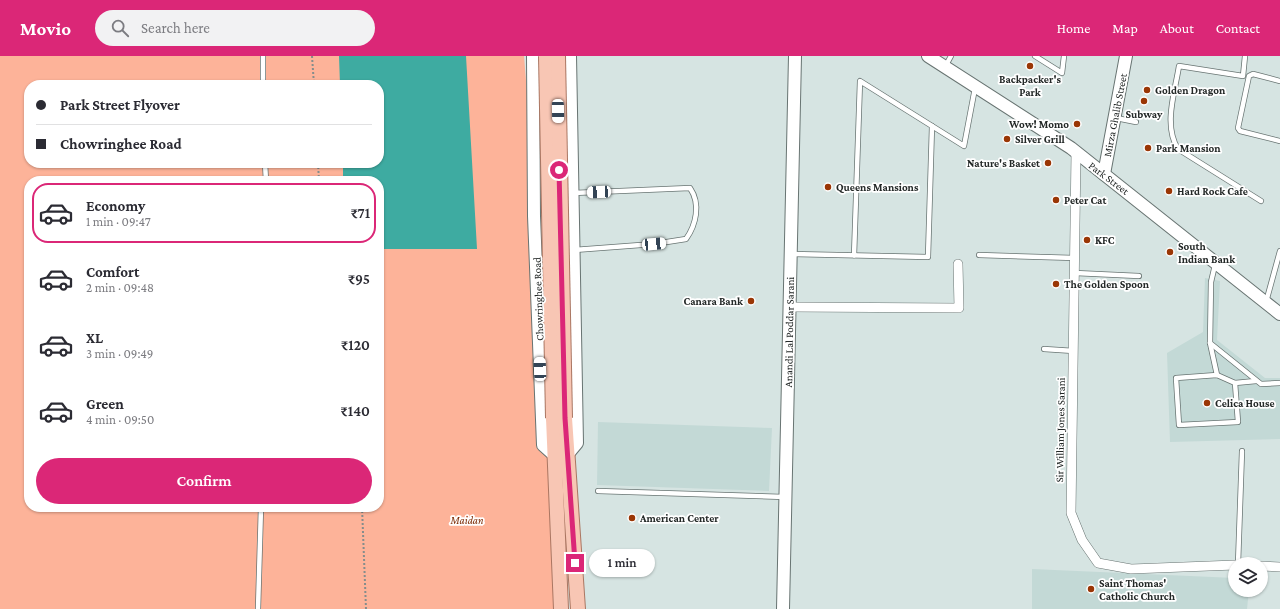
<!DOCTYPE html>
<meta charset="utf-8">
<style>
:root{--surface:#fff;--page:#f2f2f3;--text:#2b2b33;--muted:#7c7c81;--line:#e1e1e2;--accent:#db2777}
body{margin:0;font-family:"Crimson Pro",serif;background:var(--page);color:var(--text);height:100vh;display:flex;flex-direction:column;font-size:15px;white-space:nowrap}
*{box-sizing:border-box;margin:0}
p{font-size:13px;color:var(--muted)}
.icon{flex:none;width:22px;height:22px;fill:none;stroke:currentColor;stroke-width:2;stroke-linecap:round;stroke-linejoin:round}
.map{position:relative;flex:1;overflow:hidden}
.details{position:absolute;left:24px;top:120px;width:360px;height:336px;display:flex;flex-direction:column;background:var(--surface);border-radius:16px;box-shadow:0 1px 3px #0004}
.details>*{flex:none}
.hud{position:absolute;left:24px;top:24px;width:360px;height:88px;border-radius:16px;box-shadow:0 1px 3px #0004;display:grid;align-content:center;height:88px;padding:0 12px;background:var(--surface)}
.fabs{position:absolute;left:1228px;top:501px;display:grid;gap:8px}
.fabs a{display:grid;place-items:center;width:40px;height:40px;border-radius:50%;background:var(--surface);box-shadow:0 1px 3px #0004;font-size:20px}
.end{position:absolute;width:18px;height:18px;margin:-9px;border:5px solid #db2777;background:#fff;box-shadow:0 0 0 2px #fff}
.from{border-radius:50%}
.bubble{position:absolute;height:28px;border-radius:14px;background:var(--surface);box-shadow:0 1px 3px #0004;font-size:13px;font-weight:600;line-height:28px;text-align:center}
.car{position:absolute;width:12px;height:24px;margin:-12px -6px;border-radius:5px;box-shadow:0 0 3px 1px #0007;background:linear-gradient(#fff 24%,#345 0 40%,#fff 0 76%,#345 0 86%,#fff 0)}
.hud b{display:flex;align-items:center;gap:14px;height:38px;font-size:15px}
.hud b+b{border-top:1px solid var(--line)}
.hud i{width:10px;height:10px;background:var(--text)}
ul{padding:7px 0 0;list-style:none}
li{display:flex;align-items:center;gap:12px;height:60px;margin:0 8px 6px;padding:0 4px;border:2px solid transparent;border-radius:16px}
li div{flex:1}
li b{display:block;font-size:15px}
li em{font-style:normal;font-weight:600}
li.selected{border-color:var(--accent)}
li>.icon{width:36px;height:36px;stroke-width:1.5}
.primary-button{display:flex;gap:8px;margin-top:auto;padding:8px 12px}
.primary-button a{flex:1;height:46px;border-radius:24px;background:var(--accent);color:#fff;font-size:16px;font-weight:600;line-height:46px;text-align:center}
header{display:flex;align-items:center;gap:24px;box-sizing:border-box;height:56px;padding:0 20px;background:var(--accent);color:#fff}
header strong{font-size:19px}
nav{display:flex;gap:22px;margin-inline-start:auto;font-size:14px}
.search{width:280px;height:36px;background:var(--page);display:flex;align-items:center;gap:10px;box-sizing:border-box;padding:0 14px;border-radius:22px;color:var(--muted);font-size:15px}
.map>svg:first-child{display:block}
</style>
<header>
<strong>Movio</strong>
<div class="search"><svg class="icon" aria-label="search" viewBox="0 0 24 24"><circle cx="10" cy="10" r="6"/><path d="M15 15l6 6"/></svg>Search here</div>
<nav><a>Home</a><a>Map</a><a>About</a><a>Contact</a></nav>
</header>
<div class="map">
<svg width="1280" height="553" viewBox="0 0 1280 553">
<rect width="100%" height="100%" fill="#d6e4e2"/>
<g fill="#c3d9d6">
<path d="M1205 222 1220 225 1217 284 1265 322H1280V383L1170 386 1167 297 1203 276Z"/>
<path d="M598 366 772 372 769 435 597 429Z"/>
<path d="M1032 513 1235 522V534H1249L1247 553H1032Z"/>
</g>
<path fill="#fdb399" fill-rule="evenodd" d="M0 0H524L543 229 560 553H0ZM29 29H379V107H29ZM29 125H379V451H29Z"/>
<path fill="#3eaba1" d="M339 0H466L477 193H379V125H343V107H379V29H340Z"/>
<g fill="none" stroke-linecap="round" stroke-linejoin="round">
<g stroke="#687472" stroke-width="6">
<g id="lane">
<path d="M263 0V29"/>
<path d="M1035 0 1062 17 1064 0"/>
<path d="M1245 0 1243 20 1179 10C1175 36 1163 69 1178 93L1261 145"/>
<path d="M945 11 951 0"/>
<path d="M1280 25 1253 18 1249 20 1238 72 1240 75 1280 85"/>
<path d="M1116 62 1136 66"/>
<path d="M932 70 964 90 975 32"/>
<path d="M265 107 266 125"/>
<path d="M573 137 690 132C701 148 696 169 686 183L654 188 574 194"/>
<path d="M792 198 928 201 932 70 860 25 854 200"/>
<path d="M979 199 1075 202"/>
<path d="M1215 209 1211 226 1210 287 1217 319"/>
<path d="M1075 217 1139 220"/>
<path d="M1266 246 1280 195"/>
<path d="M1210 287 1261 328 1280 327"/>
<path d="M1044 293 1074 295"/>
<path d="M1217 319 1235 327 1238 366 1179 369 1176 322Z"/>
<path d="M1235 327 1256 325"/>
<path d="M598 435 785 441"/>
<path d="M1238 508 1242 395"/>
<path d="M258 553 261 451"/>
</g>
</g>
<g stroke="#687472" stroke-width="10">
<g id="street">
<path d="M1076 97 1071 457 1082 484 1098 507 1131 513 1235 509"/>
<path d="M789 251 959 252 958 208"/>
<path d="M1261 510 1280 511"/>
</g>
</g>
<g stroke="#687472" stroke-width="14">
<g id="secondary">
<path d="M533 0 534 160 543 389 553 398"/>
<path d="M928 0 1071 92 1280 258"/>
<path d="M1104 118 1126 0"/>
<path d="M567 399 577 387 570 0"/>
<path d="M783 553 795 0"/>
</g>
</g>
<g stroke="#aa7662" stroke-width="16">
<g id="primary">
<path d="M553 362 561 553"/>
<path d="M565 362 578 553"/>
</g>
</g>
<g stroke="#848d8c" stroke-width="2" stroke-dasharray="2 2" stroke-linecap="butt">
<path d="M312 0 314 29"/>
<path d="M318 107 319 125"/>
<path d="M362 451 366 553"/>
</g>
<use href="#lane" stroke="#fff" stroke-width="4.5"/>
<use href="#street" stroke="#fff" stroke-width="9"/>
<use href="#secondary" stroke="#fff" stroke-width="12"/>
<use href="#primary" stroke="#f8c6b4" stroke-width="14"/>
<g stroke="#aa7662" stroke-width="16" stroke-linecap="butt">
<g id="primary-bridge">
<path d="M546 0 553 362"/>
<path d="M558 0 565 362"/>
</g>
</g>
<use href="#primary-bridge" stroke="#f8c6b4" stroke-width="14"/>
</g>
<g fill="none" stroke-linecap="round" stroke-linejoin="round">
<path stroke="#db2777" stroke-width="5" d="M559 114 565 362 575 507"/>
</g>
<g fill="#9a3605" stroke="#fff" stroke-width="1.5">
<circle cx="1030" cy="10" r="4"/>
<circle cx="1147" cy="34" r="4"/>
<circle cx="1144" cy="45" r="4"/>
<circle cx="1077" cy="68" r="4"/>
<circle cx="1007" cy="83" r="4"/>
<circle cx="1148" cy="92" r="4"/>
<circle cx="1048" cy="107" r="4"/>
<circle cx="828" cy="131" r="4"/>
<circle cx="1169" cy="135" r="4"/>
<circle cx="1056" cy="144" r="4"/>
<circle cx="1087" cy="184" r="4"/>
<circle cx="1170" cy="196" r="4"/>
<circle cx="1056" cy="228" r="4"/>
<circle cx="751" cy="245" r="4"/>
<circle cx="1207" cy="347" r="4"/>
<circle cx="632" cy="462" r="4"/>
<circle cx="1091" cy="533" r="4"/>
</g>
<g text-anchor="middle" dominant-baseline="central" stroke-width="3.5" stroke-linejoin="round" paint-order="stroke">
<g font-size="11" font-weight="bold" fill="#232827" stroke="#fff" text-anchor="start">
<text x="1030" y="23" text-anchor="middle">Backpacker's<tspan x="1030" dy="13">Park</tspan></text>
<text x="1155" y="34">Golden Dragon</text>
<text x="1144" y="58" text-anchor="middle">Subway</text>
<text x="1069" y="68" text-anchor="end">Wow! Momo</text>
<text x="1015" y="83">Silver Grill</text>
<text x="1156" y="92">Park Mansion</text>
<text x="1040" y="107" text-anchor="end">Nature's Basket</text>
<text x="836" y="131">Queens Mansions</text>
<text x="1177" y="135">Hard Rock Cafe</text>
<text x="1064" y="144">Peter Cat</text>
<text x="1095" y="184">KFC</text>
<text x="1178" y="190">South<tspan x="1178" dy="13">Indian Bank</tspan></text>
<text x="1064" y="228">The Golden Spoon</text>
<text x="743" y="245" text-anchor="end">Canara Bank</text>
<text x="1215" y="347">Celica House</text>
<text x="640" y="462">American Center</text>
<text x="1099" y="527">Saint Thomas'<tspan x="1099" dy="13">Catholic Church</tspan></text>
</g>
<g font-size="11" fill="#232827" stroke="#fff">
<text transform="translate(1115 59) rotate(-79)">Mirza Ghalib Street</text>
<text transform="translate(1109 122) rotate(37)">Park Street</text>
<text transform="translate(538 243) rotate(-92)">Chowringhee Road</text>
<text transform="translate(789 276) rotate(-89)">Anandi Lal Poddar Sarani</text>
<text transform="translate(1060 374) rotate(-89)">Sir William Jones Sarani</text>
</g>
<g font-size="11" font-style="italic" fill="#7c2a03" stroke="#fff">
<text x="467" y="464">Maidan</text>
</g>
</g>
</svg>
<div class="fabs">
<a><svg class="icon" aria-label="layers" viewBox="0 0 24 24"><path d="M12 4l9 5-9 5-9-5zM3 14l9 5 9-5"/></svg></a>
</div>
<i class="end from" style="left:559px;top:114px"></i>
<i class="end" style="left:575px;top:507px"></i>
<div class="bubble" style="left:589px;top:493px;width:66px">1 min</div>
<i class="car" style="left:558px;top:55px;rotate:179deg"></i>
<i class="car" style="left:599px;top:136px;rotate:267deg"></i>
<i class="car" style="left:654px;top:188px;rotate:85deg"></i>
<i class="car" style="left:540px;top:313px;rotate:358deg"></i>
<div class="hud">
<b><i class="from"></i>Park Street Flyover</b>
<b><i></i>Chowringhee Road</b>
</div>
<section class="details">
<ul>
<li class="selected"><svg class="icon" aria-label="car" viewBox="0 0 24 24"><path d="M5 17H2v-5l4-1 3-4h7l3 4 3 1v5h-3M9 17h6M6 11h13"/><circle cx="7" cy="17" r="2"/><circle cx="17" cy="17" r="2"/></svg><div><b>Economy</b><p>1 min · 09:47</p></div><em>₹71</em></li>
<li><svg class="icon" aria-label="car" viewBox="0 0 24 24"><path d="M5 17H2v-5l4-1 3-4h7l3 4 3 1v5h-3M9 17h6M6 11h13"/><circle cx="7" cy="17" r="2"/><circle cx="17" cy="17" r="2"/></svg><div><b>Comfort</b><p>2 min · 09:48</p></div><em>₹95</em></li>
<li><svg class="icon" aria-label="car" viewBox="0 0 24 24"><path d="M5 17H2v-5l4-1 3-4h7l3 4 3 1v5h-3M9 17h6M6 11h13"/><circle cx="7" cy="17" r="2"/><circle cx="17" cy="17" r="2"/></svg><div><b>XL</b><p>3 min · 09:49</p></div><em>₹120</em></li>
<li><svg class="icon" aria-label="car" viewBox="0 0 24 24"><path d="M5 17H2v-5l4-1 3-4h7l3 4 3 1v5h-3M9 17h6M6 11h13"/><circle cx="7" cy="17" r="2"/><circle cx="17" cy="17" r="2"/></svg><div><b>Green</b><p>4 min · 09:50</p></div><em>₹140</em></li>
</ul>
<div class="primary-button"><a>Confirm</a></div>
</section>
</div>
